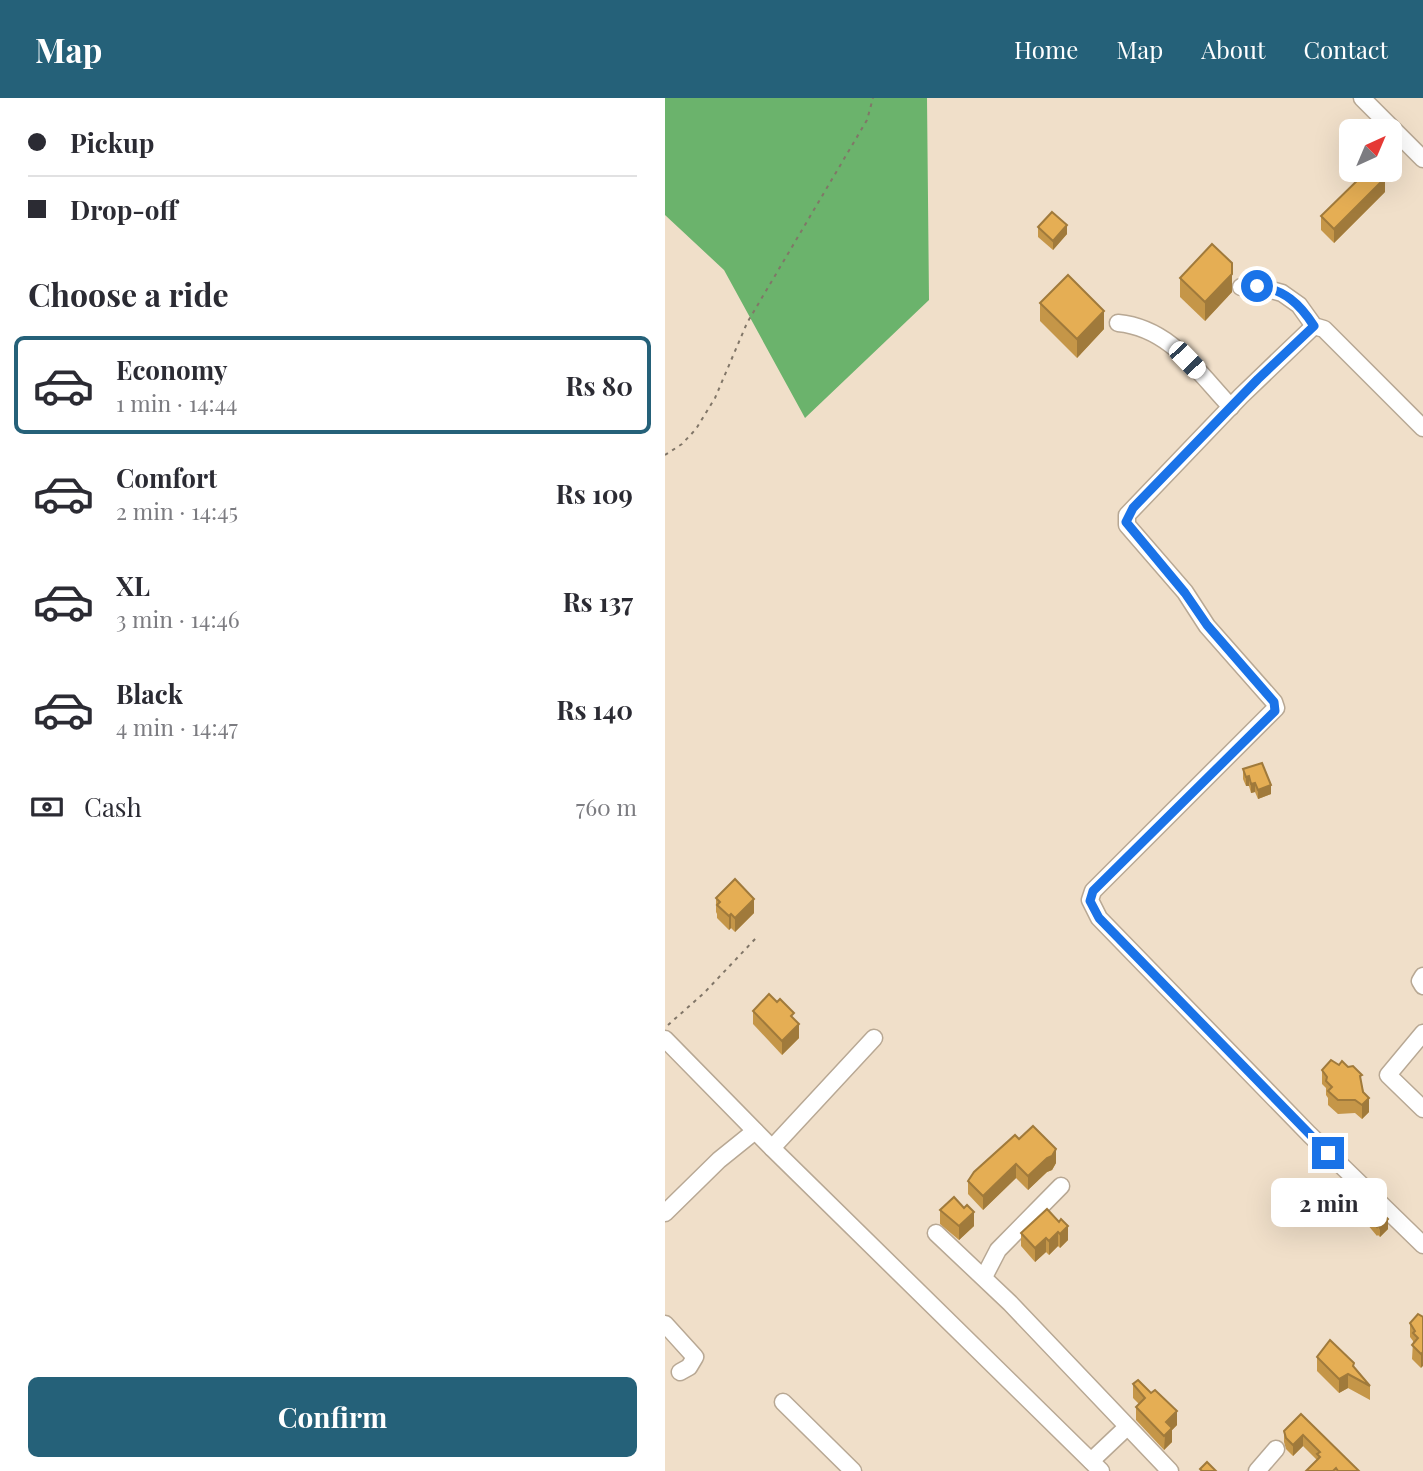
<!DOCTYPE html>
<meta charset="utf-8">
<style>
:root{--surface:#fff;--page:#f2f2f3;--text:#2b2b33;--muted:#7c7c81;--line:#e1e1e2;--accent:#256179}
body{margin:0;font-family:"Playfair Display",serif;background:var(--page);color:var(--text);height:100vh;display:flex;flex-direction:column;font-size:26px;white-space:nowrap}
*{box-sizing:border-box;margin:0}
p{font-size:23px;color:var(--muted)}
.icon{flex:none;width:38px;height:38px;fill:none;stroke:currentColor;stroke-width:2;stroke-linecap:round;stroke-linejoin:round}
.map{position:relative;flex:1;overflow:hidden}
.side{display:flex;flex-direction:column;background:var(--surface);width:665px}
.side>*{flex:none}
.banner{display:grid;align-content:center;height:154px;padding:0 28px;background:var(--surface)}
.needle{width:46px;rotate:44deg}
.tools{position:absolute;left:674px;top:21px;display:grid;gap:14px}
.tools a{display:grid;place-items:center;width:63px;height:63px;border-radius:10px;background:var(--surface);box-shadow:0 7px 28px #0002;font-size:35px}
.end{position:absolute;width:32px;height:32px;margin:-16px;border:9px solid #1a73e8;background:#fff;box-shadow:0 0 0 4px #fff}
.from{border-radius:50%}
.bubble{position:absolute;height:49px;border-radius:10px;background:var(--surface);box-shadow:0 7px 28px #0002;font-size:23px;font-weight:700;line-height:49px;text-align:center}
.car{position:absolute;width:21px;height:42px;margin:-21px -10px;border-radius:9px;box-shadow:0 0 5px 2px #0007;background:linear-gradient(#fff 24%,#345 0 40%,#fff 0 76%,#345 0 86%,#fff 0)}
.banner b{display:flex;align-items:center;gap:24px;height:66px;font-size:26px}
.banner b+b{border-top:2px solid var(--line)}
.banner i{width:18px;height:18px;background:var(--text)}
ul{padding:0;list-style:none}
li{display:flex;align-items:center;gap:21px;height:98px;margin:0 14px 10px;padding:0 14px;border:4px solid transparent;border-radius:10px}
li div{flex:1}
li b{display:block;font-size:26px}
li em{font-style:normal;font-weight:700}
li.on{border-color:var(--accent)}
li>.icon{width:63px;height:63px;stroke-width:1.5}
h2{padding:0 28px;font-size:32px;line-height:84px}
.pay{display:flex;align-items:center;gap:18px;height:77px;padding:0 28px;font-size:26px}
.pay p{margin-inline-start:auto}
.cta{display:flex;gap:14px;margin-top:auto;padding:14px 28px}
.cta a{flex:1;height:80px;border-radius:10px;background:var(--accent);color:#fff;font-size:28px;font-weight:700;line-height:80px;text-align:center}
header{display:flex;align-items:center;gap:42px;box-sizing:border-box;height:98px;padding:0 35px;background:var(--accent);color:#fff}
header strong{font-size:33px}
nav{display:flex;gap:38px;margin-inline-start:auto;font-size:24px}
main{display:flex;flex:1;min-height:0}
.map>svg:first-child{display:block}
</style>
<header>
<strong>Map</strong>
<nav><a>Home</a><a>Map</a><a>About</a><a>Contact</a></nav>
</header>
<main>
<section class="side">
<div class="banner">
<b><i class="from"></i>Pickup</b>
<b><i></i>Drop-off</b>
</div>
<h2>Choose a ride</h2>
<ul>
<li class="on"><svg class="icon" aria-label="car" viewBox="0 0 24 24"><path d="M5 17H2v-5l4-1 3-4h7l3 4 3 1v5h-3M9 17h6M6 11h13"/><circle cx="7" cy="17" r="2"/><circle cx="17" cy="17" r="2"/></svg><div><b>Economy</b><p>1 min · 14:44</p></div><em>Rs 80</em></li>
<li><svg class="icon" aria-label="car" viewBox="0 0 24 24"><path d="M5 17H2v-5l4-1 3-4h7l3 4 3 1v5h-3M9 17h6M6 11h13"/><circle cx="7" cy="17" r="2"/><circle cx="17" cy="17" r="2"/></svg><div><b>Comfort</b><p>2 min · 14:45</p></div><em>Rs 109</em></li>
<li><svg class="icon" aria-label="car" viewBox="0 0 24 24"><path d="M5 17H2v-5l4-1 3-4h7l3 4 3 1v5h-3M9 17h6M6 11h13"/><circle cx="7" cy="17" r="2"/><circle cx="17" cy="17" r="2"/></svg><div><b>XL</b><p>3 min · 14:46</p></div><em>Rs 137</em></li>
<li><svg class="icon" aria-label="car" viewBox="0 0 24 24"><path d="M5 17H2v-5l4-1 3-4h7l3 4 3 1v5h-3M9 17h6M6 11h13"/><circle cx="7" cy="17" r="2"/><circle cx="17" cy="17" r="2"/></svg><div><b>Black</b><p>4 min · 14:47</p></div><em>Rs 140</em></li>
</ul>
<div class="pay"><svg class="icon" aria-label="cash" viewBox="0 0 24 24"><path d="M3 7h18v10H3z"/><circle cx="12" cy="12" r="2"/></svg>Cash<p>760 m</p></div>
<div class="cta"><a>Confirm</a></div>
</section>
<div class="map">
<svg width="758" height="1373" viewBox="0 0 758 1373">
<rect width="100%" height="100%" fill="#f0dfc9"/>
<path fill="#6bb36c" d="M0 0H262L264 202 140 320 59 172 0 117Z"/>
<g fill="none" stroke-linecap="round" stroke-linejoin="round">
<g stroke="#b8a894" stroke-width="19">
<g id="minor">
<path d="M697 0 758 61"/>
<path d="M576 189 592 188 617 195 634 207 649 228 659 231 758 330"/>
<path d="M453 225C505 230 532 273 566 309"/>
<path d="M649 228 576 298 462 417V427L520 494 542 528 609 604 611 610 428 793 425 802 434 820 644 1036 758 1147"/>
<path d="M758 878 755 883 758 888"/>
<path d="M758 935 723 977 758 1011"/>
<path d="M0 941 107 1050 436 1373"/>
<path d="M107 1050 209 940"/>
<path d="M0 1115 54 1062 90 1033"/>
<path d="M271 1135 345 1205 505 1373"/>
<path d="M319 1179 333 1152 396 1088"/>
<path d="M0 1226 30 1259 24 1269 15 1274"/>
<path d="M118 1304 188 1373"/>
<path d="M426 1363 462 1329"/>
<path d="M592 1373 611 1351"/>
</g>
</g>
<g stroke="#817668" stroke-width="2" stroke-dasharray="3.5 5" stroke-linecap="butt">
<path d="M0 357 17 346 31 331 50 300 82 225 202 22 208 0"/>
<path d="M3 927 39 895 92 839"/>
</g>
<use href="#minor" stroke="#fff" stroke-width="16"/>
</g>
<g fill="#c59648">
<path d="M720 94 669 145 656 132V118Z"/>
<path d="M373 129 402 136 388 152 373 139Z"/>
<path d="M567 165V194L540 223 515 199V180Z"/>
<path d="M375 205 439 231 412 260 375 223Z"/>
<path d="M578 671 606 696 593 701 590 694 586 695 584 688H581L578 681Z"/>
<path d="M51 800 89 815 70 834 66 830 64 832 52 820V816L51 814Z"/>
<path d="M88 913 129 921 134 940 117 957 88 926Z"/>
<path d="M674 967 683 969 697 987 704 1014 697 1021 690 1015 673 1016 663 1007V1000L661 997V990L657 986V972Z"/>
<path d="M354 1041 391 1065 387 1072 382 1074 363 1092 351 1080 318 1112 303 1096V1083Z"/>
<path d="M382 1111 403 1142 395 1150 393 1148 384 1157 381 1154 370 1164 356 1148V1135Z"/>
<path d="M697 1111 723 1131 715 1139 713 1137 712 1138 697 1120Z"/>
<path d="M275 1112 309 1128 294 1142 275 1126Z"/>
<path d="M758 1219 756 1270 747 1261 748 1243 745 1239V1225Z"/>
<path d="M652 1259 689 1269 705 1288V1302L683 1290 674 1295 652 1273Z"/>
<path d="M468 1286 512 1327 507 1332V1344L499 1352 471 1322V1309L474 1306 468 1300Z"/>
<path d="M636 1316 694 1373H641L652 1362 638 1348 628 1358 621 1351 619 1344V1333Z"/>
</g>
<g fill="#a07a3b">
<path d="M720 80V94L669 145V131Z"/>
<path d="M402 127V136L388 152V143Z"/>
<path d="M567 176V194L540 223V204Z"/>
<path d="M439 213V231L412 260V241Z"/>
<path d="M584 678V688H581V679Z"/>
<path d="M590 685V694L586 695V686Z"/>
<path d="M606 687V696L593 701V692Z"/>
<path d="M89 801V815L70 834V820Z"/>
<path d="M66 816V830L64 832V818Z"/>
<path d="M134 926V940L117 957V943Z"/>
<path d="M704 1000V1014L697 1021V1007Z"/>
<path d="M391 1051V1065L387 1072 382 1074 363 1092V1078Z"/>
<path d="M351 1066V1080L318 1112V1098Z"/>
<path d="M309 1114V1128L294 1142V1128Z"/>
<path d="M723 1121V1131L715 1139V1130Z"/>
<path d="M403 1128V1142L395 1150V1136Z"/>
<path d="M393 1134V1148L384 1157V1143Z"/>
<path d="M381 1140V1154L370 1164V1150Z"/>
<path d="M758 1254V1268L756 1270V1256Z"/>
<path d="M683 1276V1290L674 1295V1281Z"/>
<path d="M512 1313V1327L507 1332V1344L499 1352 501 1324Z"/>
<path d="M638 1337V1348L628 1358V1347Z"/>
</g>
<g fill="#e5ae54" stroke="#a07a3b" stroke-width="2">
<path d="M703 72H712L720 80 669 131 656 118Z"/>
<path d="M387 114 402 127 388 143 373 129Z"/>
<path d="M547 146 567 165V176L540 204 515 180Z"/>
<path d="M403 177 439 213 412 241 375 205Z"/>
<path d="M597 665 606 687 593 692 590 685 586 686 584 678 581 679 578 671Z"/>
<path d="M70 781 89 801 70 820 66 816 64 818 52 807 55 804 51 800Z"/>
<path d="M104 896 112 904 115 901 129 915 126 918 134 926 117 943 88 913Z"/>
<path d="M666 962 674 967 677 963 683 969 688 968 697 977 695 978 698 994 704 1000 697 1007 690 1002H673L663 993 667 989 661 983 662 979 657 972Z"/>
<path d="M368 1028 391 1051 387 1058 382 1060 363 1078 351 1066 318 1098 303 1083 309 1074 350 1037 354 1041Z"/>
<path d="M289 1099 299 1110 302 1107 309 1114 294 1128 275 1112Z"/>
<path d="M705 1103 723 1121 715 1130 713 1127 712 1129 697 1111Z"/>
<path d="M382 1111 394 1124 396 1121 403 1128 395 1136 393 1134 384 1143 381 1140 370 1150 356 1135Z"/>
<path d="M753 1216 758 1219V1254L756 1256 747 1247 753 1240 748 1235 750 1233 745 1225Z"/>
<path d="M665 1242 689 1265 688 1268 705 1288 683 1276 674 1281 652 1259Z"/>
<path d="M473 1282 486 1295 490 1292 512 1313 501 1324 507 1330 499 1338 471 1309 480 1300 468 1286Z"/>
<path d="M636 1316 694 1373H673L671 1370 668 1373H641L655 1359 652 1356 655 1354 638 1337 628 1347 621 1340 619 1333Z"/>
<path d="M542 1364 551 1373H537L535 1371Z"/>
</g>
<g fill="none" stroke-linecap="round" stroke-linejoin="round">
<path stroke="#1a73e8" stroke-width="9" d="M592 188C619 191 635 206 649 228L593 281 468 410 461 424 520 495 542 527 609 604 610 613 428 793 425 803 434 820 663 1055"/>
</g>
</svg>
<div class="tools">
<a><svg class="needle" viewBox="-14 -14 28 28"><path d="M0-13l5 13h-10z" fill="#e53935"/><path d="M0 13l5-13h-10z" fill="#7c7c81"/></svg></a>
</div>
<i class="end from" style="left:592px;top:188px"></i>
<i class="end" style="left:663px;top:1055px"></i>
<div class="bubble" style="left:606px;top:1080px;width:116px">2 min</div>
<i class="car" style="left:522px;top:262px;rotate:136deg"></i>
</div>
</main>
